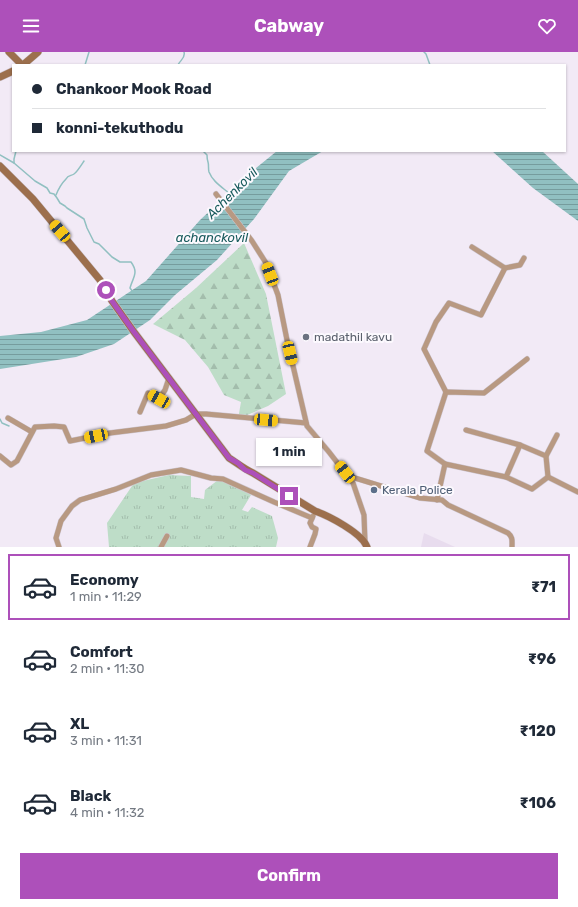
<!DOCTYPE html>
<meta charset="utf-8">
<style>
:root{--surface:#fff;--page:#f2f2f3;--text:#1f2937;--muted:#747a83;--line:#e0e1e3;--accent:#ad50ba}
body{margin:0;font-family:Rubik,sans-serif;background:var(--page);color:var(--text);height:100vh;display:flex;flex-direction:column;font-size:15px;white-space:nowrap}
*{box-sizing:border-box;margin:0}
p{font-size:13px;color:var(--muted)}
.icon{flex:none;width:22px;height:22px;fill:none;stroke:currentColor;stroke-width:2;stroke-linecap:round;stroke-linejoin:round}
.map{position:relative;height:495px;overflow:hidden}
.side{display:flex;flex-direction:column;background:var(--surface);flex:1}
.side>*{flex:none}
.guide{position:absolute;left:12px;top:12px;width:554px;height:88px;border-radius:0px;box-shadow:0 1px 3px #0004;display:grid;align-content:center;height:88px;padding:0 20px;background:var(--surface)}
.end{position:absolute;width:18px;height:18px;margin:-9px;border:5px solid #ad50ba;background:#fff;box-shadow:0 0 0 2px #fff}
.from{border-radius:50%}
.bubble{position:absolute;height:28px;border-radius:0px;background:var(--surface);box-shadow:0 1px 3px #0004;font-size:13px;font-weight:700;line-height:28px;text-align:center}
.car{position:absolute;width:12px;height:24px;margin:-12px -6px;border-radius:5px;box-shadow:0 0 3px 1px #0007;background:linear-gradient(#f5c518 24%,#345 0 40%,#f5c518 0 76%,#345 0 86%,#f5c518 0)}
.guide b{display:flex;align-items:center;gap:14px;height:38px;font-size:15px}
.guide b+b{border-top:1px solid var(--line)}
.guide i{width:10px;height:10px;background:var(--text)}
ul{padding:7px 0 0;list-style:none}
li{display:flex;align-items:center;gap:12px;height:66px;margin:0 8px 6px;padding:0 12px;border:2px solid transparent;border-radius:0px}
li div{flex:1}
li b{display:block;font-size:15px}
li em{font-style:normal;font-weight:700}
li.selected{border-color:var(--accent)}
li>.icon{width:36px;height:36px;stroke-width:1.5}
.button{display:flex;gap:8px;margin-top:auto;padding:8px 20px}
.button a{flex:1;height:46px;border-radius:0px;background:var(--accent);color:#fff;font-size:16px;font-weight:700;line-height:46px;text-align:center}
header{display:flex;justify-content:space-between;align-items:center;height:52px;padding:0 20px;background:var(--accent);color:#fff;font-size:18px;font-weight:700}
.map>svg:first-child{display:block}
</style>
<header><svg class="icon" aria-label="menu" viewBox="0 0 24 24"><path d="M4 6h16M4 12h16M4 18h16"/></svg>Cabway<svg class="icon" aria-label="heart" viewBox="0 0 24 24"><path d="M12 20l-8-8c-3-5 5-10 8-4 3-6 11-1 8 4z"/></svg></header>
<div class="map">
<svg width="578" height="495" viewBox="0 0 578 495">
<defs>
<pattern id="grass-tufts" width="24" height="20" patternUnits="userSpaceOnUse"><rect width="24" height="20" fill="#beddc8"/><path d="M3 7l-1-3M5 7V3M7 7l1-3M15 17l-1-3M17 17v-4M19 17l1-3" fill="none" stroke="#a3bdac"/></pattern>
<pattern id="forest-firs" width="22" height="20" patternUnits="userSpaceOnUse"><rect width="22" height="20" fill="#beddc8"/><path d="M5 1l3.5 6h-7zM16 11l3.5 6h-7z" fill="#a3bdac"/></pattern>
<pattern id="water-rules" width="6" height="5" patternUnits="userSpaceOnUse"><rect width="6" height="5" fill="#91c0c1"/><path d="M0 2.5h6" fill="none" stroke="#769c9d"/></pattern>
</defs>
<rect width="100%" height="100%" fill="#f2eaf6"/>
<path fill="#e8dcee" d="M424 481 455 495H421Z"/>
<path fill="url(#grass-tufts)" d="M169 423 191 424V445L204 447 205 438 218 428 227 429 251 443 242 458 248 460 252 455 272 464 278 486 276 495H109L107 471 134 431Z"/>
<path fill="url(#forest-firs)" d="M244 191 266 242 286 342 268 354 238 367 241 350 224 343 208 315 185 288 153 272 196 236Z"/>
<g fill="url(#water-rules)">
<path d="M277 99H323L289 119 254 167 217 208 175 243 150 268 114 292 76 305 0 317V284L41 280 87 268 146 229 200 168 256 116Z"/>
<path d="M492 99H542L578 132V169L533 136Z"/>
</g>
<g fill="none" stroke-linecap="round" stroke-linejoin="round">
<g stroke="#91c0c1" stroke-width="1.5">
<path d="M424 0 426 2 430 13"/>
<path d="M85 13 89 0"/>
<path d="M178 13C180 8 186 6 184 0"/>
<path d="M16 99 14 107V111L35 129 47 136 50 141 54 142 57 146 60 151 65 154 67 156 84 167 87 176 94 190 99 192 112 205 120 210H131C139 221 133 225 130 236L133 240"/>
<path d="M203 99 207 103C207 105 207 107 208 110 209 113 208 116 209 120 213 130 222 135 230 142"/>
<path d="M0 103 14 111"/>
<path d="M56 143C58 138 62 131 66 127 68 123 71 124 74 122 77 120 82 112 84 109"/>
<path d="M0 367 2 371 9 374"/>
</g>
<g stroke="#cdc6d0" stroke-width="6">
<g id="minor">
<path d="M216 142 252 189 266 211 278 243 287 288 307 374 329 400 353 431 364 463 365 490"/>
<path d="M472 195 505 216"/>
<path d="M446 340 424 297 436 270 449 251 481 263 505 216 520 213 524 206"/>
<path d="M140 360 148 341 159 347 165 338 169 326"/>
<path d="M8 366 32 380"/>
<path d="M466 378 520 393 506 425"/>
<path d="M520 393 546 404 548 425"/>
<path d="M0 404 11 413 17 409 35 375 54 374 64 375 70 389 110 381 166 374 186 368 196 362H206L306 371"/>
<path d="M546 404 557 383"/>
<path d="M445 412 427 399 446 340 484 341 527 307"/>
<path d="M355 426 420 446 442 448 448 453 508 481C513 485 512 489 512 495"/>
<path d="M437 448 445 412 506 425 532 437 548 425 578 440"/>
<path d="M59 495 56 486 61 469 72 454 80 448 116 437 151 423 181 418 211 426 223 427 274 450 312 466"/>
<path d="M161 495 167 484"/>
<path d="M310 495 315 482 316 477 312 475 310 471 313 464"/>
</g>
</g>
<g stroke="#cdc6d0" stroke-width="8">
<g id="secondary">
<path d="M9 0 22 13"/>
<path d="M23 13 38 0"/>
<path d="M0 25 13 19"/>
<path d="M0 114 33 147 100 228 112 249 134 280 229 406C237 411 244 417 253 421L315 459C329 464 362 481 367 495"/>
</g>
</g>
<use href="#minor" stroke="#b89982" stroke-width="5"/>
<use href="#secondary" stroke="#9c6f4d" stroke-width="7"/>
</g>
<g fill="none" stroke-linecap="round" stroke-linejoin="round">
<path stroke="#ad50ba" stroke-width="5" d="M106 238 112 249 134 280 229 406 238 411 245 418 253 421 289 444"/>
</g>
<circle fill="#6b7280" stroke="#fcf9fe" stroke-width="1.5" cx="306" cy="285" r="4"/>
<circle fill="#5c6f8a" stroke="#fcf9fe" stroke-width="1.5" cx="374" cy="438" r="4"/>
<g text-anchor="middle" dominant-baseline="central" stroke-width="4" stroke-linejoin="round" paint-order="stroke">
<g font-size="12" fill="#5b616d" stroke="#fcf9fe" text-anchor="start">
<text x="314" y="285">madathil kavu</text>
</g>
<g font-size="12" fill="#4e5e75" stroke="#fcf9fe" text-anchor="start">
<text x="382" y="438">Kerala Police</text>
</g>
<g font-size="13" font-style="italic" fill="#185a5c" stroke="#fcf9fe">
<text transform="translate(232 141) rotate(-45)">Achenkovil</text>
<text x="212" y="185">achanckovil</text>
</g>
</g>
</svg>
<i class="end from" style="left:106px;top:238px"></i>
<i class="end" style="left:289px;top:444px"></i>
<div class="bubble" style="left:256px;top:386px;width:66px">1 min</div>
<i class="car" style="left:60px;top:179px;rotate:319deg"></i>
<i class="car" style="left:270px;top:222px;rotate:339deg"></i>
<i class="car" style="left:290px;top:301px;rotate:167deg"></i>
<i class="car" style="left:159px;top:347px;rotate:300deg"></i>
<i class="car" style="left:266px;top:368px;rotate:95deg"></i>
<i class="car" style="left:96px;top:384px;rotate:258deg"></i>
<i class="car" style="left:345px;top:420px;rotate:322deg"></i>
<div class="guide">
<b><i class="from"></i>Chankoor Mook Road</b>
<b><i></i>konni-tekuthodu</b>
</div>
</div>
<section class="side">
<ul>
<li class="selected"><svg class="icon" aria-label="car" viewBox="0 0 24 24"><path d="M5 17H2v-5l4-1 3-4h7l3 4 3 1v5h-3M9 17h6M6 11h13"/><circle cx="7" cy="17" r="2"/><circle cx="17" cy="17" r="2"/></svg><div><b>Economy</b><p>1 min · 11:29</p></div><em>₹71</em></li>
<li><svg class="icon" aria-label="car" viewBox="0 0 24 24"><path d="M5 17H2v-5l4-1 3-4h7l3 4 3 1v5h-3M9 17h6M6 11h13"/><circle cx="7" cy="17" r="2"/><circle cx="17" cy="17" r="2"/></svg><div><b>Comfort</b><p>2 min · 11:30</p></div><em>₹96</em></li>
<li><svg class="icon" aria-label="car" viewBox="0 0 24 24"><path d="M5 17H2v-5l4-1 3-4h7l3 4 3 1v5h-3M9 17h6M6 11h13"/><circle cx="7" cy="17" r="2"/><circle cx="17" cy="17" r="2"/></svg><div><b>XL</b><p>3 min · 11:31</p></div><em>₹120</em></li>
<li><svg class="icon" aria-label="car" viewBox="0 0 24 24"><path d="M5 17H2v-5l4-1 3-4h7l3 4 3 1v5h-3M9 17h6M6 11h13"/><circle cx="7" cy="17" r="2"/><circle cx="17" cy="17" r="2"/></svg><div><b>Black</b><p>4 min · 11:32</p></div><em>₹106</em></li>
</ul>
<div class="button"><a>Confirm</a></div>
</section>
